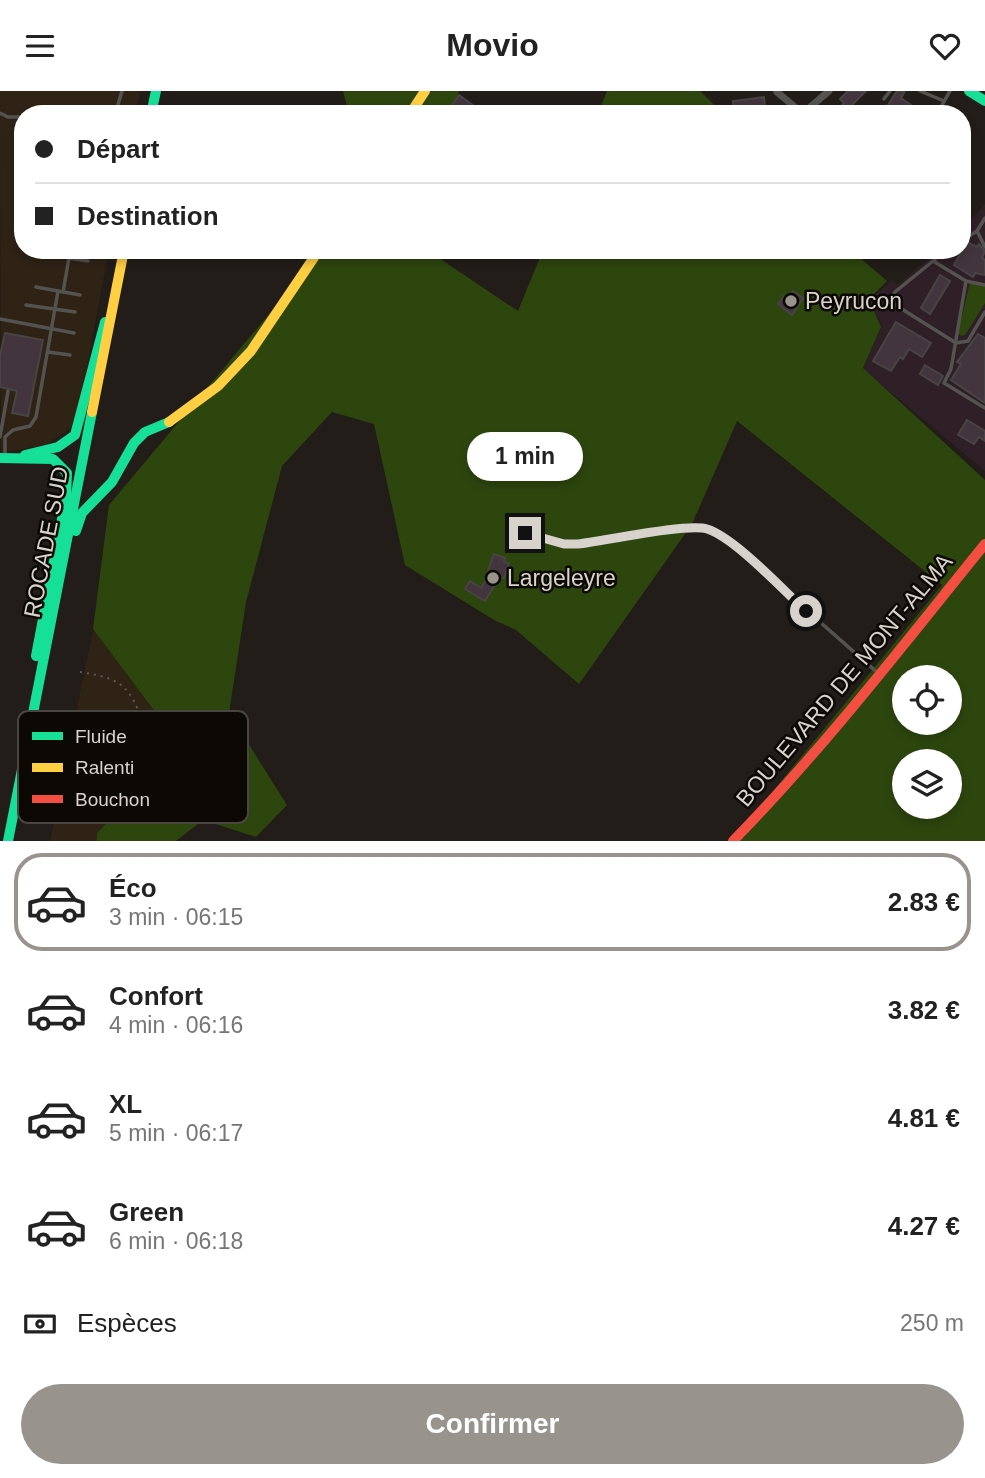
<!DOCTYPE html>
<html lang="fr">
<meta charset="utf-8">
<style>
:root{--surface:#fff;--page:#f6f6f6;--text:#222;--muted:#767676;--line:#e0e0e0;--accent:#98938d}
body{margin:0;font-family:Arial,sans-serif;background:var(--page);color:var(--text);height:100vh;display:flex;flex-direction:column;font-size:26px;white-space:nowrap}
*{box-sizing:border-box;margin:0}
p{font-size:23px;color:var(--muted)}
.icon{flex:none;width:38px;height:38px;fill:none;stroke:currentColor;stroke-width:2;stroke-linecap:round;stroke-linejoin:round}
.map{position:relative;height:750px;overflow:hidden}
.details{display:flex;flex-direction:column;background:var(--surface);flex:1}
.details>*{flex:none}
.banner{position:absolute;left:14px;top:14px;width:957px;height:154px;border-radius:28px;box-shadow:0 4px 10px #0003;display:grid;align-content:center;height:154px;padding:0 21px;background:var(--surface)}
.fabs{position:absolute;left:892px;top:574px;display:grid;gap:14px}
.fabs a{display:grid;place-items:center;width:70px;height:70px;border-radius:50%;background:var(--surface);box-shadow:0 4px 10px #0003;font-size:35px}
.end{position:absolute;width:32px;height:32px;margin:-16px;border:9px solid #d8d2cc;background:#111;box-shadow:0 0 0 4px #111}
.from{border-radius:50%}
.bubble{position:absolute;height:49px;border-radius:24px;background:var(--surface);box-shadow:0 4px 10px #0003;font-size:23px;font-weight:700;line-height:49px;text-align:center}
.banner b{display:flex;align-items:center;gap:24px;height:66px;font-size:26px}
.banner b+b{border-top:2px solid var(--line)}
.banner i{width:18px;height:18px;background:var(--text)}
ul{padding:12px 0 0;list-style:none}
li{display:flex;align-items:center;gap:21px;height:98px;margin:0 14px 10px;padding:0 7px;border:4px solid transparent;border-radius:28px}
li div{flex:1}
li b{display:block;font-size:26px}
li em{font-style:normal;font-weight:700}
li.on{border-color:var(--accent)}
li>.icon{width:63px;height:63px;stroke-width:1.5}
.pay{display:flex;align-items:center;gap:18px;height:77px;padding:0 21px;font-size:26px}
.pay p{margin-inline-start:auto}
.button{display:flex;gap:14px;margin-top:auto;padding:14px 21px}
.button a{flex:1;height:80px;border-radius:42px;background:var(--accent);color:#fff;font-size:28px;font-weight:700;line-height:80px;text-align:center}
header{display:flex;justify-content:space-between;align-items:center;height:91px;padding:0 21px;background:var(--surface);font-size:32px;font-weight:700}
.map>svg:first-child{display:block}
</style>
<header><svg class="icon" aria-label="menu" viewBox="0 0 24 24"><path d="M4 6h16M4 12h16M4 18h16"/></svg>Movio<svg class="icon" aria-label="heart" viewBox="0 0 24 24"><path d="M12 20l-8-8c-3-5 5-10 8-4 3-6 11-1 8 4z"/></svg></header>
<div class="map">
<svg width="985" height="750" viewBox="0 0 985 750">
<rect width="100%" height="100%" fill="#221d18"/>
<g fill="#2e2315">
<path d="M0 0H140L136 23H23V159H109L76 333 48 353 1 362Z"/>
<path d="M93 538 159 625 144 695 97 742V750H50Z"/>
</g>
<path fill="#2f2028" d="M985 113V380L863 278 882 235 870 209 892 189 898 194 938 159H962L963 138Z"/>
<g fill="#2d460e" fill-rule="evenodd">
<path d="M343 0H459L450 23H349Z"/>
<path d="M607 0H700L724 23H598Z"/>
<path d="M316 159H427L518 220 543 159H851L887 190 869 208 881 236 863 277 985 389V750H732L942 494 737 330 692 433 579 593 516 539 494 529 405 474 374 333 332 321 282 375 246 511 229 622 287 714 256 746 203 729 176 750H97V742L144 695 159 626 93 538 109 414 311 173ZM905 586H950V632H905ZM905 670H950V716H905Z"/>
<path d="M970 192 985 195V212L965 244 961 245 958 242Z"/>
</g>
<g fill="#43353e" stroke="#484443" stroke-width="2">
<path d="M848 0H866L843 23H834L844 12 840 8Z"/>
<path d="M897 0H905L901 7 914 16 910 23H901L888 14Z"/>
<path d="M459 4 485 23H446Z"/>
<path d="M764 6 765 17 734 21 733 10Z"/>
<path d="M967 151 977 156 979 153 985 160 982 167 985 169V184L975 182 973 186 954 174Z"/>
<path d="M940 184 950 190 930 223 921 217Z"/>
<path d="M793 200 803 207 792 224 778 213 784 205 788 207Z"/>
<path d="M896 231 931 252 922 266 909 258 903 268 900 266 891 280 873 270Z"/>
<path d="M5 242 43 249 28 325 12 322 17 300 0 296V264Z"/>
<path d="M978 243 985 247V312L951 289 961 273 957 271Z"/>
<path d="M925 274 943 285 938 294 920 283Z"/>
<path d="M967 329 985 340V350L979 346 974 353 958 344Z"/>
<path d="M494 463 505 467 504 471 509 472 504 487H499L485 510 465 498 470 490 481 497 491 481 488 480Z"/>
</g>
<g fill="none" stroke-linecap="round" stroke-linejoin="round">
<path stroke="#5c5957" stroke-width="2" stroke-dasharray="2 5" stroke-linecap="butt" d="M80 581C110 586 126 589 138 619"/>
<g stroke="#555350" stroke-width="3.5">
<path d="M920 0 944 10"/>
<path d="M884 8 890 0"/>
<path d="M0 22 8 26H23"/>
<path d="M110 23 117 17 122 0"/>
<path d="M937 23 950 0"/>
<path d="M962 71V77"/>
<path d="M977 140 985 127"/>
<path d="M962 145H969L977 140 985 156"/>
<path d="M946 159 933 170 966 190 985 194"/>
<path d="M43 161 69 167"/>
<path d="M933 170 895 201 889 210 956 252 968 250 985 221"/>
<path d="M966 190 951 278 944 292 985 317"/>
<path d="M36 196 58 200"/>
<path d="M63 201 69 167 88 170"/>
<path d="M26 214 75 221"/>
<path d="M0 228 74 242"/>
<path d="M48 261 70 264"/>
<path d="M0 346 8 300"/>
<path d="M5 346 13 339 30 335 36 326 58 200 80 204"/>
<path d="M5 347V364"/>
<path d="M525 441 564 453H578L696 436 707 438 727 449 879 583"/>
</g>
<g stroke="#555350" stroke-width="7">
<path d="M777 1 802 22"/>
<path d="M802 23 829 0"/>
</g>
<g stroke="#16e098" stroke-width="10">
<path d="M969 0 985 10"/>
<path d="M151 23 156 0"/>
<path d="M25 364 58 356 75 344 105 231"/>
<path d="M0 367 53 368 67 382 66 407 36 565"/>
<path d="M76 440 82 422 112 391 134 352 145 341 169 331"/>
<path d="M8 750 92 321"/>
</g>
<g stroke="#ffcf43" stroke-width="10">
<path d="M410 23 425 0"/>
<path d="M92 321 124 159"/>
<path d="M169 331 218 295 251 260 319 159"/>
</g>
<path stroke="#f24e42" stroke-width="10" d="M733 750C824 657 903 554 985 453"/>
</g>
<g fill="none" stroke-linecap="round" stroke-linejoin="round">
<path stroke="#d8d2cc" stroke-width="9" d="M525 442 564 453H578C604 450 687 432 707 438 734 446 783 499 806 520"/>
</g>
<g fill="#98938d" stroke="#0c0905" stroke-width="2.5">
<circle cx="791" cy="210" r="7"/>
<circle cx="493" cy="487" r="7"/>
</g>
<g text-anchor="middle" dominant-baseline="central" stroke-width="5" stroke-linejoin="round" paint-order="stroke">
<g font-size="23" fill="#d8d2cc" stroke="#0c0905" text-anchor="start">
<text x="805" y="210">Peyrucon</text>
<text x="507" y="487">Largeleyre</text>
</g>
<g font-size="23" fill="#d8d2cc" stroke="#0c0905">
<text transform="translate(46 451) rotate(-79)">ROCADE SUD</text>
<text transform="translate(844 589) rotate(-50)">BOULEVARD DE MONT-ALMA</text>
</g>
</g>
<rect x="18" y="620" width="230" height="112" rx="10" fill="#0c0905" stroke="#494541" stroke-width="2"/>
<rect x="32" y="641" width="31" height="8" fill="#16e098"/>
<rect x="32" y="672" width="31" height="9" fill="#ffcf43"/>
<rect x="32" y="704" width="31" height="8" fill="#f24e42"/>
<g font-size="19" fill="#d8d2cc">
<text x="75" y="652">Fluide</text>
<text x="75" y="683">Ralenti</text>
<text x="75" y="715">Bouchon</text>
</g>
</svg>
<div class="fabs">
<a><svg class="icon" aria-label="locate" viewBox="0 0 24 24"><circle cx="12" cy="12" r="6"/><path d="M12 2v4M12 18v4M2 12h4M18 12h4"/></svg></a>
<a><svg class="icon" aria-label="layers" viewBox="0 0 24 24"><path d="M12 4l9 5-9 5-9-5zM3 14l9 5 9-5"/></svg></a>
</div>
<i class="end from" style="left:806px;top:520px"></i>
<i class="end" style="left:525px;top:442px"></i>
<div class="bubble" style="left:467px;top:341px;width:116px">1 min</div>
<div class="banner">
<b><i class="from"></i>Départ</b>
<b><i></i>Destination</b>
</div>
</div>
<section class="details">
<ul>
<li class="on"><svg class="icon" aria-label="car" viewBox="0 0 24 24"><path d="M5 17H2v-5l4-1 3-4h7l3 4 3 1v5h-3M9 17h6M6 11h13"/><circle cx="7" cy="17" r="2"/><circle cx="17" cy="17" r="2"/></svg><div><b>Éco</b><p>3 min · 06:15</p></div><em>2.83 €</em></li>
<li><svg class="icon" aria-label="car" viewBox="0 0 24 24"><path d="M5 17H2v-5l4-1 3-4h7l3 4 3 1v5h-3M9 17h6M6 11h13"/><circle cx="7" cy="17" r="2"/><circle cx="17" cy="17" r="2"/></svg><div><b>Confort</b><p>4 min · 06:16</p></div><em>3.82 €</em></li>
<li><svg class="icon" aria-label="car" viewBox="0 0 24 24"><path d="M5 17H2v-5l4-1 3-4h7l3 4 3 1v5h-3M9 17h6M6 11h13"/><circle cx="7" cy="17" r="2"/><circle cx="17" cy="17" r="2"/></svg><div><b>XL</b><p>5 min · 06:17</p></div><em>4.81 €</em></li>
<li><svg class="icon" aria-label="car" viewBox="0 0 24 24"><path d="M5 17H2v-5l4-1 3-4h7l3 4 3 1v5h-3M9 17h6M6 11h13"/><circle cx="7" cy="17" r="2"/><circle cx="17" cy="17" r="2"/></svg><div><b>Green</b><p>6 min · 06:18</p></div><em>4.27 €</em></li>
</ul>
<div class="pay"><svg class="icon" aria-label="cash" viewBox="0 0 24 24"><path d="M3 7h18v10H3z"/><circle cx="12" cy="12" r="2"/></svg>Espèces<p>250 m</p></div>
<div class="button"><a>Confirmer</a></div>
</section>
